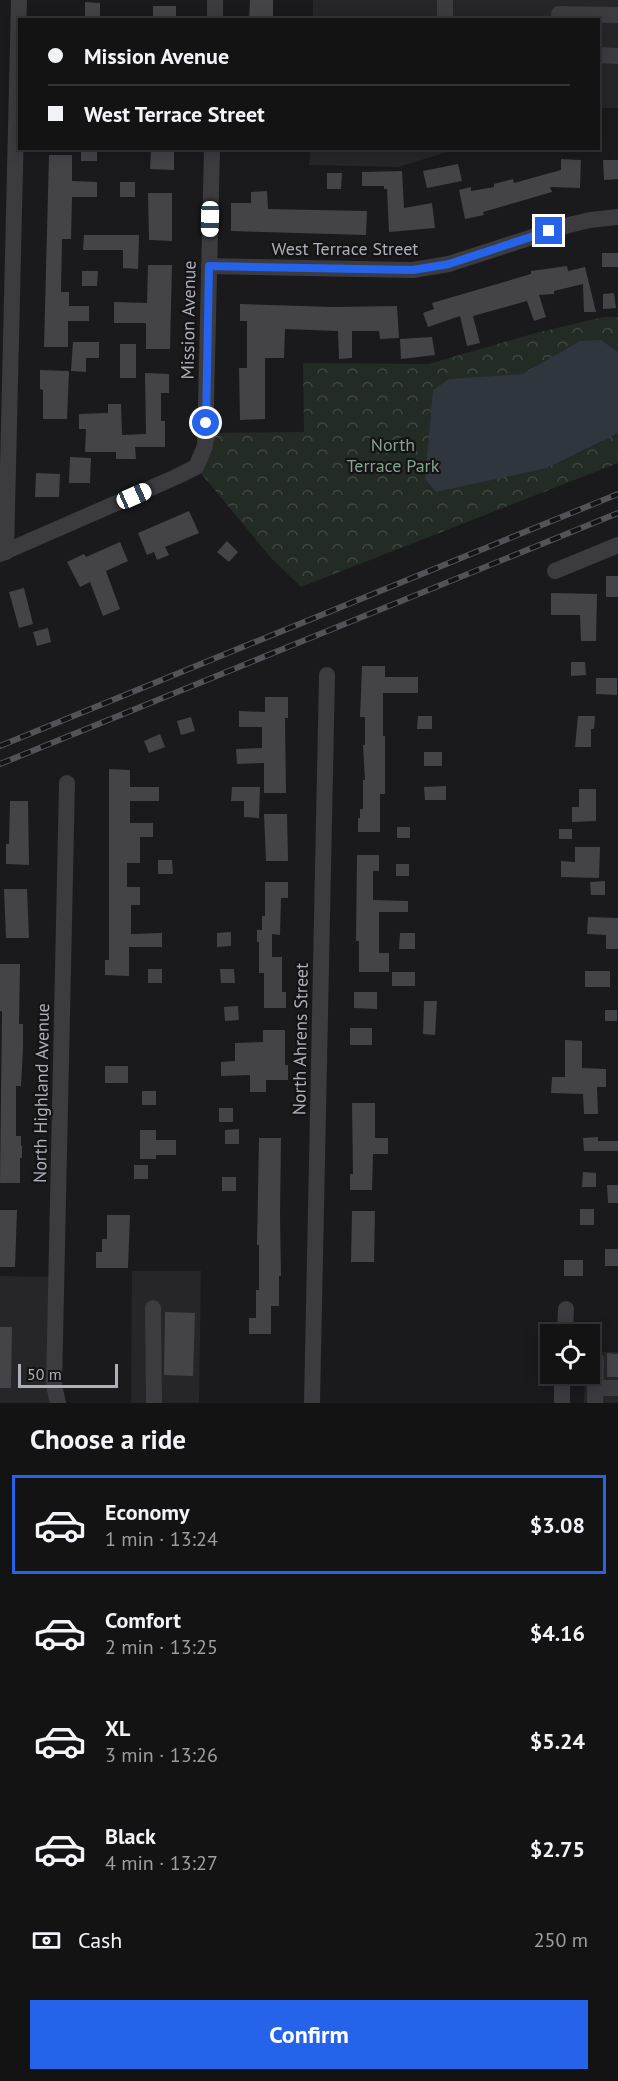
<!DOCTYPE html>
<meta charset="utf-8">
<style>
:root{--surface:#141314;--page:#1d1c1d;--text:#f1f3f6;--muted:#9d9ea0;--line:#333234;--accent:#2563eb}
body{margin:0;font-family:"PT Sans",sans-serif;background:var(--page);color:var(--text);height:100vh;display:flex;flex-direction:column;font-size:22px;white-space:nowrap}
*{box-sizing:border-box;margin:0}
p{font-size:20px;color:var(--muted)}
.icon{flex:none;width:33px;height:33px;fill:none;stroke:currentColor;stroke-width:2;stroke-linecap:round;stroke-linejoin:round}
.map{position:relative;height:1403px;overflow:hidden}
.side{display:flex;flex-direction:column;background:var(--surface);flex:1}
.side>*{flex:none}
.guide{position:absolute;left:18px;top:18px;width:582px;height:132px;border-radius:0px;box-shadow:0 3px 15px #0003,0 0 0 2px var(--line);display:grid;align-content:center;height:132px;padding:0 30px;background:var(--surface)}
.buttons{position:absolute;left:540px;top:1324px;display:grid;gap:12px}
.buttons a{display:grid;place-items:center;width:60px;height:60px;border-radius:0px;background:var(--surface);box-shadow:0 3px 15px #0003,0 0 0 2px var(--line);font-size:30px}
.scale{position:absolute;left:18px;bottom:15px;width:100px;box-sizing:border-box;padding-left:6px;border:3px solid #adafba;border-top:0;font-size:16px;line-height:21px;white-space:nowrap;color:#adafba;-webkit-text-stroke:4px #141416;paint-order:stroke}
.end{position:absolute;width:27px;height:27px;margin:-14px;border:8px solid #2563eb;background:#fff;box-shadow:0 0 0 3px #fff}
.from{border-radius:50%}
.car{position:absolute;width:18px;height:36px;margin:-18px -9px;border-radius:8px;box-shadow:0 0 4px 2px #0007;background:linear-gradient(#fff 24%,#345 0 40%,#fff 0 76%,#345 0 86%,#fff 0)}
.guide b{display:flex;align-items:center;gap:21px;height:57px;font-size:22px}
.guide b+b{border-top:2px solid var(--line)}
.guide i{width:15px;height:15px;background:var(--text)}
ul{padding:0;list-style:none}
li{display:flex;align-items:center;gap:18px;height:99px;margin:0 12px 9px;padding:0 18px;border:3px solid transparent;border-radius:0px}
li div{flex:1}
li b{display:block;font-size:22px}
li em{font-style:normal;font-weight:700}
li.on{border-color:var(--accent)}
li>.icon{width:54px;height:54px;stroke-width:1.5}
h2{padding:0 30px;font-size:27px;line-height:72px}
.pay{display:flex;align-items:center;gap:15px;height:66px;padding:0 30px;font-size:22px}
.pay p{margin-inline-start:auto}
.button{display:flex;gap:12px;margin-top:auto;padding:12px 30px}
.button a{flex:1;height:69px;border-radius:0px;background:var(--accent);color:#fff;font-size:24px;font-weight:700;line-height:69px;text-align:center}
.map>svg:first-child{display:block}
</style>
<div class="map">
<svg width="618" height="1403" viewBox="0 0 618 1403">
<defs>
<pattern id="forest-crowns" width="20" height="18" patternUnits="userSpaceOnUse" patternTransform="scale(1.5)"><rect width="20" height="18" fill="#232b25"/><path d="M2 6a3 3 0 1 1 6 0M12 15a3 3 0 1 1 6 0" fill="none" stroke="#404743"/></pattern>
</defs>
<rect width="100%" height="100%" fill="#1a191b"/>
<g fill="#262528">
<path d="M313 0H618V108H599L598 20H313Z"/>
<path d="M310 149V148L458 149 398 167 309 165Z"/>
<path d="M132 1271H201L199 1403H131Z"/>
<path d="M0 1276 53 1277 51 1403H0Z"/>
<path d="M590 1352H618V1403H584L585 1374H590Z"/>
</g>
<path fill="url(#forest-crowns)" d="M603 317H618V463L301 587 271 558 199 471 212 433 304 432 303 363 428 364 536 333Z"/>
<path fill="#30363e" d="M601 340 618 352V433L547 468 436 492 425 479 433 390 449 379 523 374 580 341Z"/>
<g fill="#444448">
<path d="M250 0H273V20H249Z"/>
<path d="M85 2 100 3V18H85Z"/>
<rect x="153" y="6" width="23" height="14"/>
<rect x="81" y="148" width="16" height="13"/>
<path d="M151 150 174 151V170L150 169Z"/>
<path d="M49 155H72V181L97 182V197H72L71 239H62L61 292H69V306H89V321H68V347H44Z"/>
<path d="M561 159 581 160 580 188 550 187 552 192 483 212 484 215 465 219 459 190 471 187V191L494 187V184L513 179 514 183 561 170Z"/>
<path d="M603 160H618V179L604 180Z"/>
<path d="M458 164 462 181 427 188 423 171Z"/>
<path d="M402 171 404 208 432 203 435 228 389 232 387 189H384V186H362V172Z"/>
<path d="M327 173H342L341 189H327Z"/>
<rect x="120" y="182" width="15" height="15"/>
<path d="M267 191 268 209 367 211 366 235 231 231V203H251V192Z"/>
<path d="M148 193H172V241L149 240Z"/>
<path d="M84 235H139L138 269 123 268V250H83Z"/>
<rect x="602" y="253" width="16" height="14"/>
<path d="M148 265H172L170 349H146V323H114V302L147 303Z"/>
<path d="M567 266 568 271 585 267 596 312H584L583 284 554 291V294L539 295 546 317 534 321 527 301 473 316 480 343 467 346 460 316 428 327 423 313 434 309 432 303 531 274V271Z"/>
<path d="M82 271H98L97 286H82Z"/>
<path d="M614 293 616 308 603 309V294Z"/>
<path d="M240 304 333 307 397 306 399 338 380 339 379 331H352V358L339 359 338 331 285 329 284 358H265V419L240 420 239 368H247V321H240Z"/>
<path d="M432 337 435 355 401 359 400 339Z"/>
<path d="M73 342H99V358H86V372L71 371Z"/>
<rect x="120" y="344" width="16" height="34"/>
<path d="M40 370 69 371 67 419H43V390L40 389Z"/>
<path d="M145 373 169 374V393H161V421H165V447H135L136 459H116V452H85L86 429H79V414L108 413V404H121L122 435 146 434Z"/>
<path d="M70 457 91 458 90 483H69Z"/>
<path d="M36 473 60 474 59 497H35Z"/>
<path d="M189 511 199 533 165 547 169 555 157 560 154 552 147 555 138 533Z"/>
<path d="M227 541 238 552 229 562 217 552Z"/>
<path d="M120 542 128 561 106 571 120 609 103 616 90 582 80 587 67 562 84 554 86 557Z"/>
<rect x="606" y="576" width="12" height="21"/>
<path d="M24 588 33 624 19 628 9 592Z"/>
<path d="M551 593 597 594 596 641H581L580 615H551Z"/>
<path d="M48 628 51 642 37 646 33 632Z"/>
<path d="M571 662H585L586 675 571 676Z"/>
<path d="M362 666H385V677H418V693H383V736H385V794H380V832H358V818H360V809H363V780H365L363 745H365V717H360Z"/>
<path d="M596 678H617V695L596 694Z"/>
<path d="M265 697H288V718H285L286 793H264V763L237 764 236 749 262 748V727H239V711L265 712Z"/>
<path d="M418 716H432V729H417Z"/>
<path d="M578 716H595L594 729H591V747H575Z"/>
<path d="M191 717 195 731 181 735 177 721Z"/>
<path d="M160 734 165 747 149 753 144 741Z"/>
<rect x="424" y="752" width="18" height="14"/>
<path d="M109 769 130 770V787H159V801H130V823H153V837H140V863H127V887H140V905H131V934L162 933V947H129V976L105 975V960H109Z"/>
<path d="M446 786V800H425L424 787Z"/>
<path d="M232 787H260L259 818 244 817V801H231Z"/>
<path d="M579 789H596V821L572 822V807H579Z"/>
<path d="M10 801H28L29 865 6 864V844H9Z"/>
<path d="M264 814H287L288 861H266Z"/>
<rect x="397" y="827" width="13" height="11"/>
<rect x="559" y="829" width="13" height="10"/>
<path d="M575 847H600L599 878 561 877V861L575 862Z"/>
<path d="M357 855H379V871H373V900L408 901V912H379V953H389V972H359V941H356Z"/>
<path d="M158 860H172L173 874H158Z"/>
<rect x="396" y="864" width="13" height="12"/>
<path d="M605 881V895H591L590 882Z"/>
<path d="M265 882H288V898H281L280 935 272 934V957H282V992H286V1008H264V973H259V942H257V930H262V916H265Z"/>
<path d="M4 889H27L29 938H6Z"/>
<path d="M588 917 618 918V949H606V935L587 934Z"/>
<path d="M231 932V946L217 947V933Z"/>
<path d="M400 933H415V949H399Z"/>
<path d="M0 964H20L19 1024H23V1048L21 1086H16V1136H21V1146H22V1158H20V1183H0L2 1011H0Z"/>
<rect x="148" y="969" width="14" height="14"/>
<path d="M220 969H234L235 983H221Z"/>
<rect x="585" y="971" width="25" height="16"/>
<rect x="392" y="972" width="23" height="14"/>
<path d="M354 992H377V1009L354 1008Z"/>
<path d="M424 1001H437L435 1035 423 1034Z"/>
<path d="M238 1006 239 1020 225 1021 224 1007Z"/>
<rect x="605" y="1010" width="12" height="11"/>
<rect x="350" y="1028" width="22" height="17"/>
<path d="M263 1030H285V1065H288V1080H266V1092H250V1075L221 1076V1062L235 1061V1043L263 1042Z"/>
<path d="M565 1040 582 1041V1068L606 1069V1087H597L598 1114H584L583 1094 551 1093 552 1077H565Z"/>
<rect x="105" y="1066" width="23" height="17"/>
<rect x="142" y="1091" width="14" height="14"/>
<path d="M352 1103H375V1138H388V1154H373L372 1190H350V1174H353Z"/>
<rect x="219" y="1108" width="14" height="14"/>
<path d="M239 1129V1144H225V1130Z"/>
<path d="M140 1130H156V1140H176V1155H156V1159H140Z"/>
<path d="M598 1137V1141H618V1151H584L583 1138Z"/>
<path d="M259 1138H281L280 1215 281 1276H279V1306H271V1334H249V1318H256V1290H259V1245H257Z"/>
<rect x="134" y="1165" width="14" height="14"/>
<path d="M583 1172 596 1173V1187H582Z"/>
<rect x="222" y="1177" width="14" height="14"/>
<path d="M607 1185H618V1203H608Z"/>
<rect x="580" y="1209" width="14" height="16"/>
<path d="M0 1210H17L15 1267H0Z"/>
<path d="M352 1211H375L374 1262H351Z"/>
<path d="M107 1215H130L128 1268H96V1252H102V1239H107Z"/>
<rect x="605" y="1249" width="13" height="17"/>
<rect x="564" y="1260" width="19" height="16"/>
<path d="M165 1312 195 1313 193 1376 164 1375Z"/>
<path d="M0 1327H12L11 1388H0Z"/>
<path d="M607 1353 618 1354V1377H607Z"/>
</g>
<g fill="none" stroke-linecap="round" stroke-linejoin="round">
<g stroke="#3b3b40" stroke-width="16">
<path d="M445 0V20"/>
<path d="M559 14 618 15"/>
<path d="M215 20V0"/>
<path d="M598 55 618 56"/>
<path d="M209 266 413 270 449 264 569 225 590 220 618 217"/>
<path d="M6 552 19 0"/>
<path d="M0 554 176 477 196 467 205 446 212 148"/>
<path d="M555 571 618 545"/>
<path d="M153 1308 154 1403"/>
<path d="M565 1335 566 1309"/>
<path d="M562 1374V1403"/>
<path d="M595 1388H618"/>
<path d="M58 1403 54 1385 67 783"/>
<path d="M312 1403 327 675"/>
<path d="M595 1403 596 1360"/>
</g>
<g stroke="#525359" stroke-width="6">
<g id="rail">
<path d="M0 746 618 494"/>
<path d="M0 764 618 513"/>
</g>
</g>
<use href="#rail" stroke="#141416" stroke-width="4" stroke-dasharray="11" stroke-linecap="butt"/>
</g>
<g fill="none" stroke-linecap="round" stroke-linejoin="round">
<path stroke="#2563eb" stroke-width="8" d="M206 423 209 266 413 270 449 264 549 231"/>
</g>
<g text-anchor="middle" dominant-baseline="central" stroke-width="4.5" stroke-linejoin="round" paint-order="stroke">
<g font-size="18" fill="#adafba" stroke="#141416">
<text x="345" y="248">West Terrace Street</text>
<text transform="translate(188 320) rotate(-89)">Mission Avenue</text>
<text transform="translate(300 1039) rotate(-89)">North Ahrens Street</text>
<text transform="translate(41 1093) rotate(-89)">North Highland Avenue</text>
</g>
<g font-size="18" fill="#86a38b" stroke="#141416">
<text x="393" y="444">North<tspan x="393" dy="21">Terrace Park</tspan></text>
</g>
</g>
</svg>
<div class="buttons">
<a><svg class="icon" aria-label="locate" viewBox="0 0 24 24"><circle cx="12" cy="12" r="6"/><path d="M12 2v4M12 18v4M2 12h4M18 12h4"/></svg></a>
</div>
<div class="scale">50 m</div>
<i class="end from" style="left:206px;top:423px"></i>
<i class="end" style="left:549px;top:231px"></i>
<i class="car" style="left:210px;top:219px;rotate:181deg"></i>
<i class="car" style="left:134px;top:496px;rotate:66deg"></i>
<div class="guide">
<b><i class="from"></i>Mission Avenue</b>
<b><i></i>West Terrace Street</b>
</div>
</div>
<section class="side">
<h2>Choose a ride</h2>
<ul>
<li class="on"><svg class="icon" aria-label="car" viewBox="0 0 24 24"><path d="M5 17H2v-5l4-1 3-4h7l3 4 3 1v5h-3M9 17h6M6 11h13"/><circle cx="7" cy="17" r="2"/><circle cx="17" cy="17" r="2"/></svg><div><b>Economy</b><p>1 min · 13:24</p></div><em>$3.08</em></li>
<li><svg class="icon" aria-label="car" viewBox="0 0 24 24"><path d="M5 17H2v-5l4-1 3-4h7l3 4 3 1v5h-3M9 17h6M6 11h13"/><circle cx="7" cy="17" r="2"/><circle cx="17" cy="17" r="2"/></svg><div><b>Comfort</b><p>2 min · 13:25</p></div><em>$4.16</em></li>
<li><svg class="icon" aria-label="car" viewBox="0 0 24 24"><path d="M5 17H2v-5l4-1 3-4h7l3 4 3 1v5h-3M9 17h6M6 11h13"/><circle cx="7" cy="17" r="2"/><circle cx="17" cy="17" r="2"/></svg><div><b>XL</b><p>3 min · 13:26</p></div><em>$5.24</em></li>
<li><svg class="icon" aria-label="car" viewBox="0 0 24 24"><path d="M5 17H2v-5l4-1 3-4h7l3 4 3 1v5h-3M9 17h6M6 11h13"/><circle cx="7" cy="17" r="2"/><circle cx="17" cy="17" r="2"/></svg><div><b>Black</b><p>4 min · 13:27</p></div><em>$2.75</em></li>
</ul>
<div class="pay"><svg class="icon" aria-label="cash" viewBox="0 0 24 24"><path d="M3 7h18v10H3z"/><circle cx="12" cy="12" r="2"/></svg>Cash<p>250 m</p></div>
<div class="button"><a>Confirm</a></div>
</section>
